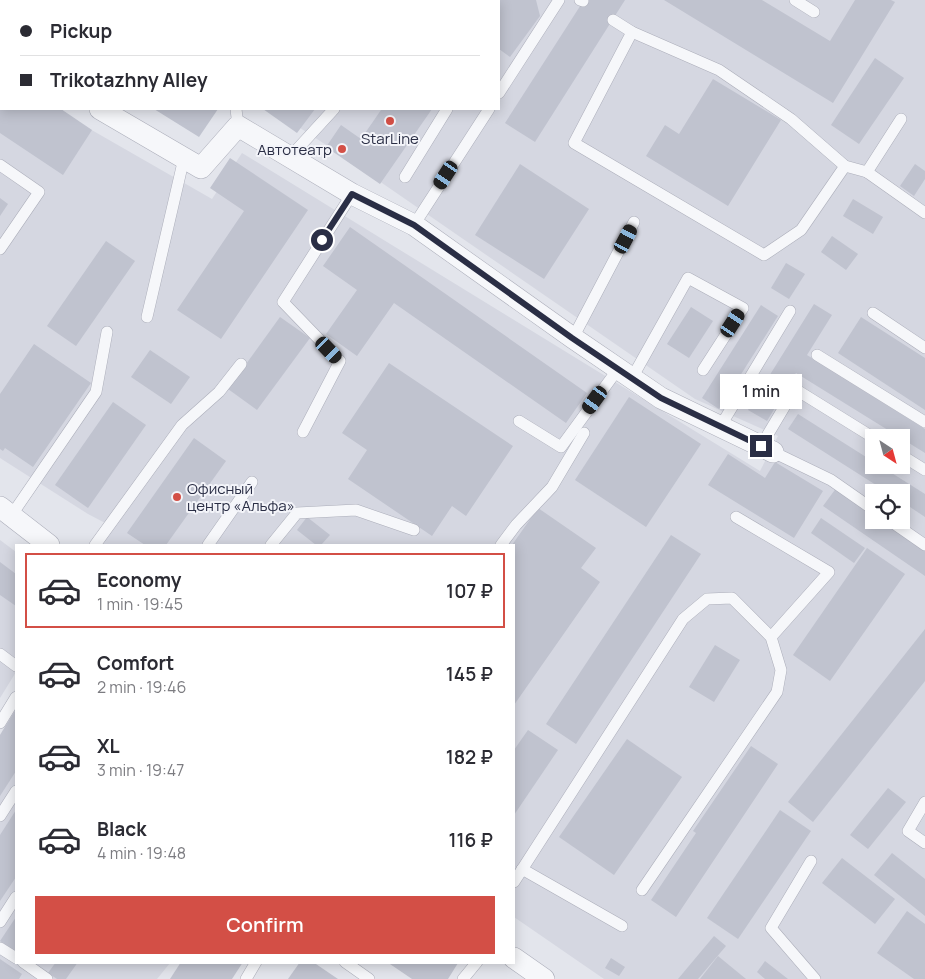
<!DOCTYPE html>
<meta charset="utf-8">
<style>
:root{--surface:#fff;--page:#f2f2f3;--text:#2b2b33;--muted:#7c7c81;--line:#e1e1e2;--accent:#d34f46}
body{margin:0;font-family:Manrope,sans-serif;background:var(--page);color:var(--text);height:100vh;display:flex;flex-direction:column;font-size:19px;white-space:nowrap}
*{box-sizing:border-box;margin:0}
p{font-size:16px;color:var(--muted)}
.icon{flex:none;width:28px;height:28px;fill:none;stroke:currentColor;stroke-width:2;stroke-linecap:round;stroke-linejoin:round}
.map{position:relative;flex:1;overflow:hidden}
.details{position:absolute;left:15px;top:544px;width:500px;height:420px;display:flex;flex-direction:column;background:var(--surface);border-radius:0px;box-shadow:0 2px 12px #0003}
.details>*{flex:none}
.hud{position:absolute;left:0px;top:0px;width:500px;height:110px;box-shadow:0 2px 12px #0003;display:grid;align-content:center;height:110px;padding:0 20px;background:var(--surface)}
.needle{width:32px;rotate:144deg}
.tools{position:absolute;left:865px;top:429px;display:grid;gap:10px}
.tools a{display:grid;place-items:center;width:45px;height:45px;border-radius:0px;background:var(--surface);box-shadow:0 2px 12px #0003;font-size:25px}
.end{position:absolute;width:22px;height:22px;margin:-11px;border:6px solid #2a2e45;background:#fff;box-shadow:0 0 0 2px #fff}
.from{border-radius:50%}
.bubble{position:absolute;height:35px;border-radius:0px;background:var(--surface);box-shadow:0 2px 12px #0003;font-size:16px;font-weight:600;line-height:35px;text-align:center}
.car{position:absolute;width:15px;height:30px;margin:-15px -8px;border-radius:6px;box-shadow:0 0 4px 1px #0007;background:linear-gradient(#222 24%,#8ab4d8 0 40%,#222 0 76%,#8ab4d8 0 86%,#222 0)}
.hud b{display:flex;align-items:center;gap:18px;height:48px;font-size:19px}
.hud b+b{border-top:1px solid var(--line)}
.hud i{width:12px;height:12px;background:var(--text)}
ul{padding:9px 0 0;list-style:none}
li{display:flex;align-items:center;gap:15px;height:75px;margin:0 10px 8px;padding:0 10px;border:2px solid transparent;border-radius:0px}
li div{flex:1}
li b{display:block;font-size:19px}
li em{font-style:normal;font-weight:600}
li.selected{border-color:var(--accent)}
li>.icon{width:45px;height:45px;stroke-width:1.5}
.cta{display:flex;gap:10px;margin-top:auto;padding:10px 20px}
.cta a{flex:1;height:58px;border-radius:0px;background:var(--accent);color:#fff;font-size:20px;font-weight:600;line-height:58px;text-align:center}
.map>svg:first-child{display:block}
</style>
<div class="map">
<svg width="925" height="979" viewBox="0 0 925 979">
<rect width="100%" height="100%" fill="#e3e5ec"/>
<g fill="#d5d7e1" fill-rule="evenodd">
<path d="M22 0H925V979H604L514 917V545H100L109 525 88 514 0 458V77L1 109H55L212 199 242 153 760 471 778 436 695 399 340 154 271 109H499V1H21ZM874 438H901V465H874ZM874 492H901V520H874Z"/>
<path d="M0 540 16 552V672L0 698Z"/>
<path d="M16 709V962L170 963 157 979H0V735Z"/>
</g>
<g fill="#c0c3cf">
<path d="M499 0H536L540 16 510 57 499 49Z"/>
<path d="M584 0H625L535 142 505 123Z"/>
<path d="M664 0H762L830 41 855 0H891L895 2 833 103Z"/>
<path d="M875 58 904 78 859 144 831 125Z"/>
<path d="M713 79 781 120 728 206 646 156 665 125 679 134Z"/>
<path d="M0 109H61L92 130 63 175 0 133Z"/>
<path d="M154 109H218L199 137Z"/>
<path d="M263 109H315L297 133Z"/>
<path d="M379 109H432L380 184 326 147 341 125 361 139 381 110Z"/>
<path d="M230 158 308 210 221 339 177 310 244 211 210 188Z"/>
<path d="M520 164 589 209 544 279 475 235Z"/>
<path d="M915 164 925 171V179L914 196 900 186Z"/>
<path d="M0 198 8 204 0 216Z"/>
<path d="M853 199 883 217 873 234 843 216Z"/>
<path d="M350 227 587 393 566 423 394 303 357 356 326 334 357 290 323 266Z"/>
<path d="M832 236 858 254 846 270 821 252Z"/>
<path d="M106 241 135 261 76 346 47 326Z"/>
<path d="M786 263 805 274 789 299 771 288Z"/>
<path d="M814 304 832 315 807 355 925 429V453L796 373 767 421 748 410Z"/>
<path d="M761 305 778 316 719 409 702 398Z"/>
<path d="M691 307 713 321 689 358 667 344Z"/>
<path d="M280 317 310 338 257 410 228 389Z"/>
<path d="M861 317 925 358V410L838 353Z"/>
<path d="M34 344 91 383 33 467 5 448 3 451 0 449V394Z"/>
<path d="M150 350 190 377 171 404 131 377Z"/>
<path d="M389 363 513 446 466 516 452 506 432 536 348 479 367 450 342 433Z"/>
<path d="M629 397 701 444 646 527 575 480Z"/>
<path d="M113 402 146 425 88 508 55 485Z"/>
<path d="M798 414 874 462V465H879L925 494V517L901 501V492H887L788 429Z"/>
<path d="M194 438 226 461 166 545H145L127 533Z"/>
<path d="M728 454 765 478 775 462 823 491 794 538 708 485Z"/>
<path d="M837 487 874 512V520H885L925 548V576L823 506Z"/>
<path d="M538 508 596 548 581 568 600 582 514 705V545H512Z"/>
<path d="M307 517 330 535 321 545H316L297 530Z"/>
<path d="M821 518 865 548 854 563 811 533Z"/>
<path d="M671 535 701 554 576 744 546 724Z"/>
<path d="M867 548 905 574 830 681 793 655Z"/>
<path d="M0 562 16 574V606L0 595Z"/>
<path d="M925 629V681L813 822 788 802Z"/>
<path d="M715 645 740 660 714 702 689 687Z"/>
<path d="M16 709V771L0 796V735Z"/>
<path d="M528 730 558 750 514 815V750Z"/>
<path d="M627 739 682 777 614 875 559 837Z"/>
<path d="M751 746 778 764 676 917 651 900 696 833 693 831Z"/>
<path d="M888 788 906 802 868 849 850 835Z"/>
<path d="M16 810V877L0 901V835Z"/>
<path d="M780 810 811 831 738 939 707 918Z"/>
<path d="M892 853 925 879V916L874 875Z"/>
<path d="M842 858 895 899 875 924 822 883Z"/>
<path d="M907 911 925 924V979H914L877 953Z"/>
<path d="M16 917V952L0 941Z"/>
<path d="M714 936 726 946 698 979H678Z"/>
<path d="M718 956 746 979H700Z"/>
<path d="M611 958 625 967 619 976 605 968Z"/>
<path d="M0 959 22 974 19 979H0Z"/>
<path d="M765 961 788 979H765L757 972Z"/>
<path d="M56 962H78L66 979H57L48 973Z"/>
<path d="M181 962H243L232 979H170Z"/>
<path d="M300 962H313L338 979H288Z"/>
<path d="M387 962H457L458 963 448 979H412Z"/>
</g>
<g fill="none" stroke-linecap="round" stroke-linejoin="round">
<g stroke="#acaeba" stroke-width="12">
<g id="lane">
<path d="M580 0 583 1"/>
<path d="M795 0 814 12"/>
<path d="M266 1 267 0"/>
<path d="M424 1V0"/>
<path d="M613 20 632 32 719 70 791 119 845 166 867 172 925 213"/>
<path d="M632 32 574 143 764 255 801 230 845 166"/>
<path d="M499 93 559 0"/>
<path d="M236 109 238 126"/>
<path d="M290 157 334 109"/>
<path d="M0 165 39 192 0 249"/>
<path d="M867 172 901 119"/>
<path d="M405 177 447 109"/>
<path d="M414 225 489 109"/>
<path d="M873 313 925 348"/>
<path d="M147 317 184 158"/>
<path d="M573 338 634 222"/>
<path d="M817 355 925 422"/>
<path d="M632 378 688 278 743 308 703 370"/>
<path d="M519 421 561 447 618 369"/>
<path d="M720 427 790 311"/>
<path d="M303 432 340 361 283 302 352 194"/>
<path d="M761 446 795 389 874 438"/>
<path d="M773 452 831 480 874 510"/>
<path d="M901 455 925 470"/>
<path d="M11 516 96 392 107 332"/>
<path d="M736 517 829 572 771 637"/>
<path d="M889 520 925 545"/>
<path d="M95 545 182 425 219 392 241 364"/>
<path d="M208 545 252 482"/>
<path d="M271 545 297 513 356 510 414 530"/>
<path d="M501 545 516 525 552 487 584 433"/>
<path d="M0 654 16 666"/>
<path d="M0 723 16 697"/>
<path d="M925 802 908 831 925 843"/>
<path d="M0 816 16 791"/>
<path d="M811 861 771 928 815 979"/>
<path d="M522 869 622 926"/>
<path d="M514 882 683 619 707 599 732 598 771 637 781 670 777 692 642 890"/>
<path d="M0 922 16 897"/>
<path d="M0 948 16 958"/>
<path d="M23 962 47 979"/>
<path d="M345 962 369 979"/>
<path d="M246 979 256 962"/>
<path d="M463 979 477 962"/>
</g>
</g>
<g stroke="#acaeba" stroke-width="22">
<g id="street">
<path d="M0 50H1"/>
<path d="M100 109 201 168 238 126 352 194 414 225 573 338 661 398 773 452"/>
<path d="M0 507 49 545"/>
<path d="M514 958 544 979"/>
</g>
</g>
<use href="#lane" stroke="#f6f7fa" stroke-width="11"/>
<use href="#street" stroke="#f6f7fa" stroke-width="21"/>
</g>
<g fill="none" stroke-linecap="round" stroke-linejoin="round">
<path stroke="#2a2e45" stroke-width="6" d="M322 240 352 194 414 225 572 338 661 398 761 446"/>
</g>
<g fill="#d34f46" stroke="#f3f4f9" stroke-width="2">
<circle cx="390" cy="121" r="5"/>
<circle cx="342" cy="149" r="5"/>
<circle cx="177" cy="497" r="5"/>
</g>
<g text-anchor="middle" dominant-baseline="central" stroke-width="4" stroke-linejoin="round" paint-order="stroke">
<g font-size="15" fill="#2a2e45" stroke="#f3f4f9">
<text x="390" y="138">StarLine</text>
<text x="332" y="149" text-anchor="end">Автотеатр</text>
<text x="187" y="488" text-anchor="start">Офисный<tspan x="187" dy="17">центр «Альфа»</tspan></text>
</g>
</g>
</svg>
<div class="tools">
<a><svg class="needle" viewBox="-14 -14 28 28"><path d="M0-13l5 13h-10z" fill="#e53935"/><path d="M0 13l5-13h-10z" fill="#7c7c81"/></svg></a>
<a><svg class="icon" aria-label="locate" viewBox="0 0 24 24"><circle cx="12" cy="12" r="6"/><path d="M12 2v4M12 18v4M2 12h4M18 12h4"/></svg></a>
</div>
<i class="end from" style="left:322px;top:240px"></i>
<i class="end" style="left:761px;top:446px"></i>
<div class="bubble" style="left:720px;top:374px;width:82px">1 min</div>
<i class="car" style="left:446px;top:175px;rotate:213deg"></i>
<i class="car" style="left:626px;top:239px;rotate:28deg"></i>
<i class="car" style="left:733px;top:323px;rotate:33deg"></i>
<i class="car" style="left:329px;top:350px;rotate:136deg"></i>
<i class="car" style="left:595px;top:400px;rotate:216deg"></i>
<div class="hud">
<b><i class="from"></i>Pickup</b>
<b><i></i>Trikotazhny Alley</b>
</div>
<section class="details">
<ul>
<li class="selected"><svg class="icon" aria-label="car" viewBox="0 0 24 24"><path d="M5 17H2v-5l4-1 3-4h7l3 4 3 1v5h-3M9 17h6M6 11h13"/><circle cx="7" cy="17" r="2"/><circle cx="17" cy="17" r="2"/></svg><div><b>Economy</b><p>1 min · 19:45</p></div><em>107 ₽</em></li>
<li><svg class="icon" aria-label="car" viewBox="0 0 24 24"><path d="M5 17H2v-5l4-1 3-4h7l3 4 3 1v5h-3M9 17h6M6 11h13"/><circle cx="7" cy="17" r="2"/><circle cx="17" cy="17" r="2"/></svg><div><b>Comfort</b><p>2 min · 19:46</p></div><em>145 ₽</em></li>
<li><svg class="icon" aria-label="car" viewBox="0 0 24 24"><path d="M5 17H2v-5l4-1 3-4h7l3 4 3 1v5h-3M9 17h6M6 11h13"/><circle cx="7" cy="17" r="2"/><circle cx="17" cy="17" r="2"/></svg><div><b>XL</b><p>3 min · 19:47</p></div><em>182 ₽</em></li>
<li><svg class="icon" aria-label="car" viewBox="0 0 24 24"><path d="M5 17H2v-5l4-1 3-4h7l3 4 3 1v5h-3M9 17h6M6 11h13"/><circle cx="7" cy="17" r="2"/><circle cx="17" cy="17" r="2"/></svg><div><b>Black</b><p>4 min · 19:48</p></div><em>116 ₽</em></li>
</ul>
<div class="cta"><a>Confirm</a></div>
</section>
</div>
